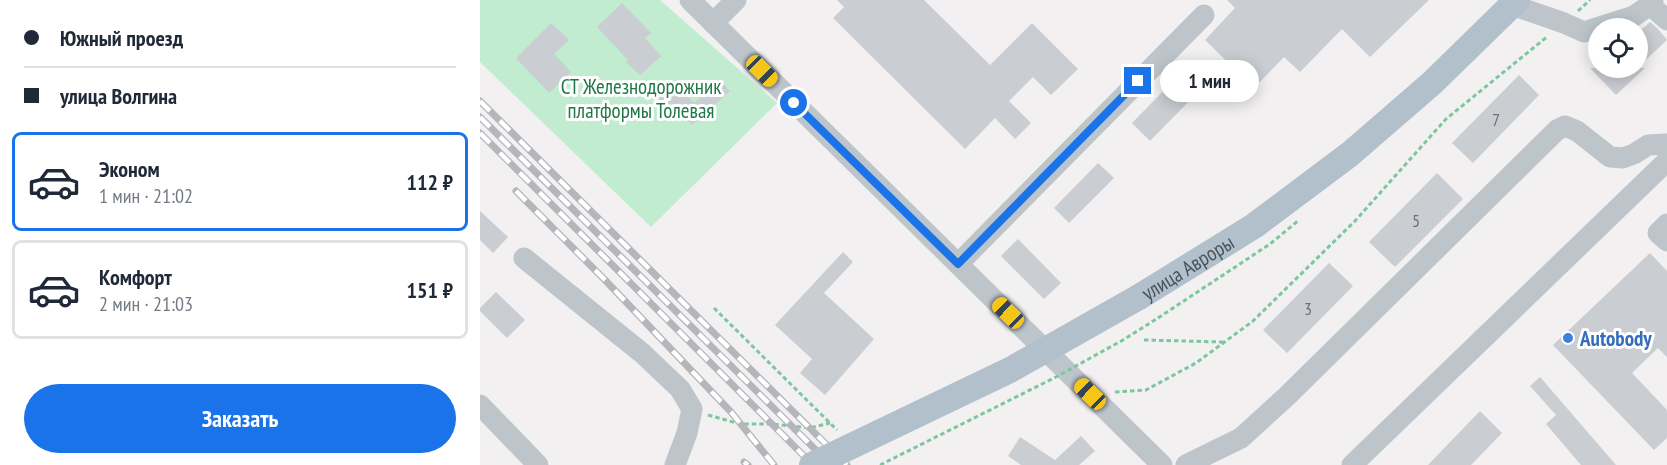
<!DOCTYPE html>
<html lang="ru">
<meta charset="utf-8">
<style>
:root{--surface:#fff;--page:#f2f2f3;--text:#1f2937;--muted:#747a83;--line:#e0e1e3;--accent:#1a73e8}
body{margin:0;font-family:"PT Sans Narrow",sans-serif;background:var(--page);color:var(--text);height:100vh;display:flex;flex-direction:column;font-size:22px;white-space:nowrap}
*{box-sizing:border-box;margin:0}
p{font-size:20px;color:var(--muted)}
.icon{flex:none;width:33px;height:33px;fill:none;stroke:currentColor;stroke-width:2;stroke-linecap:round;stroke-linejoin:round}
.map{position:relative;flex:1;overflow:hidden}
.details{display:flex;flex-direction:column;background:var(--surface);width:480px}
.details>*{flex:none}
.hud{display:grid;align-content:center;height:132px;padding:0 24px;background:var(--surface)}
.fabs{position:absolute;left:1108px;top:18px;display:grid;gap:12px}
.fabs a{display:grid;place-items:center;width:60px;height:60px;border-radius:50%;background:var(--surface);box-shadow:0 3px 15px #0003;font-size:30px}
.end{position:absolute;width:27px;height:27px;margin:-14px;border:8px solid #1a73e8;background:#fff;box-shadow:0 0 0 3px #fff}
.from{border-radius:50%}
.bubble{position:absolute;height:42px;border-radius:21px;background:var(--surface);box-shadow:0 3px 15px #0003;font-size:20px;font-weight:700;line-height:42px;text-align:center}
.car{position:absolute;width:18px;height:36px;margin:-18px -9px;border-radius:8px;box-shadow:0 0 4px 2px #0007;background:linear-gradient(#f5c518 24%,#345 0 40%,#f5c518 0 76%,#345 0 86%,#f5c518 0)}
.hud b{display:flex;align-items:center;gap:21px;height:57px;font-size:22px}
.hud b+b{border-top:2px solid var(--line)}
.hud i{width:15px;height:15px;background:var(--text)}
ul{padding:0;list-style:none}
li{display:flex;align-items:center;gap:18px;height:99px;margin:0 12px 9px;padding:0 12px;border:3px solid var(--line);border-radius:9px}
li div{flex:1}
li b{display:block;font-size:22px}
li em{font-style:normal;font-weight:700}
li.current{border-color:var(--accent)}
li>.icon{width:54px;height:54px;stroke-width:1.5}
.button{display:flex;gap:12px;margin-top:auto;padding:12px 24px}
.button a{flex:1;height:69px;border-radius:36px;background:var(--accent);color:#fff;font-size:24px;font-weight:700;line-height:69px;text-align:center}
main{display:flex;flex:1;min-height:0}
.map>svg:first-child{display:block}
</style>
<main>
<section class="details">
<div class="hud">
<b><i class="from"></i>Южный проезд</b>
<b><i></i>улица Волгина</b>
</div>
<ul>
<li class="current"><svg class="icon" aria-label="car" viewBox="0 0 24 24"><path d="M5 17H2v-5l4-1 3-4h7l3 4 3 1v5h-3M9 17h6M6 11h13"/><circle cx="7" cy="17" r="2"/><circle cx="17" cy="17" r="2"/></svg><div><b>Эконом</b><p>1 мин · 21:02</p></div><em>112 ₽</em></li>
<li><svg class="icon" aria-label="car" viewBox="0 0 24 24"><path d="M5 17H2v-5l4-1 3-4h7l3 4 3 1v5h-3M9 17h6M6 11h13"/><circle cx="7" cy="17" r="2"/><circle cx="17" cy="17" r="2"/></svg><div><b>Комфорт</b><p>2 мин · 21:03</p></div><em>151 ₽</em></li>
</ul>
<div class="button"><a>Заказать</a></div>
</section>
<div class="map">
<svg width="1187" height="465" viewBox="0 0 1187 465">
<rect width="100%" height="100%" fill="#f2f0f0"/>
<path fill="#c2ecd0" d="M0 0H180L297 103 171 227 0 62Z"/>
<g fill="#cacdd2">
<path d="M357 0H444L510 65 552 23 598 69 571 95 553 77 529 101 551 123 535 139 515 118 485 149 353 18 364 7Z"/>
<path d="M747 0H949L890 57 862 29 820 72 804 57 774 88 725 40 755 8Z"/>
<path d="M142 3 171 33 165 38 181 56 160 75 146 62 148 60 117 27Z"/>
<path d="M1170 22 1179 30 1187 40 1158 67V33Z"/>
<path d="M71 23 89 40 74 54 91 72 69 93 36 58Z"/>
<path d="M1110 68H1165L1136 95Z"/>
<path d="M700 74 718 92 670 141 652 123Z"/>
<path d="M1039 75 1059 95 993 163 972 143Z"/>
<path d="M239 79 250 91 212 125 192 103 187 108 176 96 193 80 214 103Z"/>
<path d="M618 163 634 178 589 223 574 208Z"/>
<path d="M957 173 983 199 915 267 889 242Z"/>
<path d="M0 211 28 237 13 253 0 240Z"/>
<path d="M538 239 581 283 564 299 521 256Z"/>
<path d="M363 252 373 262 344 293 394 339 345 395 320 373 332 359 295 325Z"/>
<path d="M1170 253 1187 271V357L1178 348 1152 373 1187 410V438L1174 450 1073 345Z"/>
<path d="M849 263 873 286 807 353 783 330Z"/>
<path d="M16 292 45 320 27 338 0 311V308Z"/>
<path d="M1060 377 1136 465H1101L1066 424 1076 415 1050 386Z"/>
<path d="M1000 411 1022 433 991 465H948Z"/>
<path d="M601 436 615 451 599 465H541L528 456 540 437 575 460Z"/>
</g>
<g fill="none" stroke-linecap="round" stroke-linejoin="round">
<g stroke="#7dc79f" stroke-width="3" stroke-dasharray="4.5 3" stroke-linecap="butt">
<path d="M1098 11 1110 0"/>
<path d="M234 308 357 430"/>
<path d="M678 318 790 244 819 220"/>
<path d="M664 340 743 342"/>
<path d="M635 392 666 390 716 363 773 321 875 221 966 119 1068 36"/>
<path d="M228 415 260 424H292L330 428 350 423"/>
</g>
<g stroke="#bdc5cb" stroke-width="21">
<path d="M210 0 682 465"/>
<path d="M1173 0 1170 5 1187 20"/>
<path d="M1032 5 1084 23 1104 32 1154 16 1170 5"/>
<path d="M233 23 256 0"/>
<path d="M1187 224 1178 233 1187 241"/>
<path d="M44 258 162 353 200 389 212 409 207 433 195 465"/>
<path d="M478 264 724 15"/>
<path d="M0 405 58 465"/>
<path d="M706 465 761 438 806 397 1077 130 1085 126 1097 131 1130 157 1143 158 1154 154 1168 145 1187 144"/>
<path d="M872 465 1187 161"/>
</g>
<path stroke="#b2c0cc" stroke-width="26" id="s1" d="M659 297 774 226 870 154 952 83 1037 0"/>
<g stroke="#b3b6ba" stroke-width="7">
<g id="rail">
<path d="M0 101 367 465"/>
<path d="M0 117 351 465"/>
<path d="M0 133 333 465"/>
<path d="M36 191 125 280 251 412 294 465"/>
<path d="M264 462 268 465"/>
</g>
</g>
<use href="#rail" stroke="#fff" stroke-width="4.5" stroke-dasharray="14" stroke-linecap="butt"/>
<path stroke="#7dc79f" stroke-width="3" stroke-dasharray="4.5 3" stroke-linecap="butt" d="M400 465 576 377 643 340 678 318"/>
<path stroke="#b2c0cc" stroke-width="26" d="M332 465 530 370 659 297"/>
</g>
<g fill="none" stroke-linecap="round" stroke-linejoin="round">
<path stroke="#1a73e8" stroke-width="8" d="M314 103 478 264 658 81"/>
</g>
<circle fill="#3f7fe0" stroke="#fff" stroke-width="2" cx="1088" cy="338" r="6"/>
<g text-anchor="middle" dominant-baseline="central" stroke-width="6" stroke-linejoin="round" paint-order="stroke">
<g font-size="18" fill="#69727a">
<text x="1016" y="119">7</text>
<text x="936" y="220">5</text>
<text x="828" y="308">3</text>
</g>
<g font-size="21" fill="#1f7847" stroke="#fff">
<text x="161" y="86">СТ Железнодорожник<tspan x="161" dy="24">платформы Толевая</tspan></text>
</g>
<g font-size="21" fill="#49545c" stroke="#fff">
<text stroke="none"><textPath href="#s1" startOffset="57">улица Авроры</textPath></text>
</g>
<g font-size="21" font-weight="bold" fill="#366cbe" stroke="#fff" text-anchor="start">
<text x="1100" y="338">Autobody</text>
</g>
</g>
</svg>
<div class="fabs">
<a><svg class="icon" aria-label="locate" viewBox="0 0 24 24"><circle cx="12" cy="12" r="6"/><path d="M12 2v4M12 18v4M2 12h4M18 12h4"/></svg></a>
</div>
<i class="end from" style="left:314px;top:103px"></i>
<i class="end" style="left:658px;top:81px"></i>
<div class="bubble" style="left:680px;top:60px;width:99px">1 мин</div>
<i class="car" style="left:282px;top:71px;rotate:135deg"></i>
<i class="car" style="left:528px;top:313px;rotate:314deg"></i>
<i class="car" style="left:610px;top:394px;rotate:314deg"></i>
</div>
</main>
